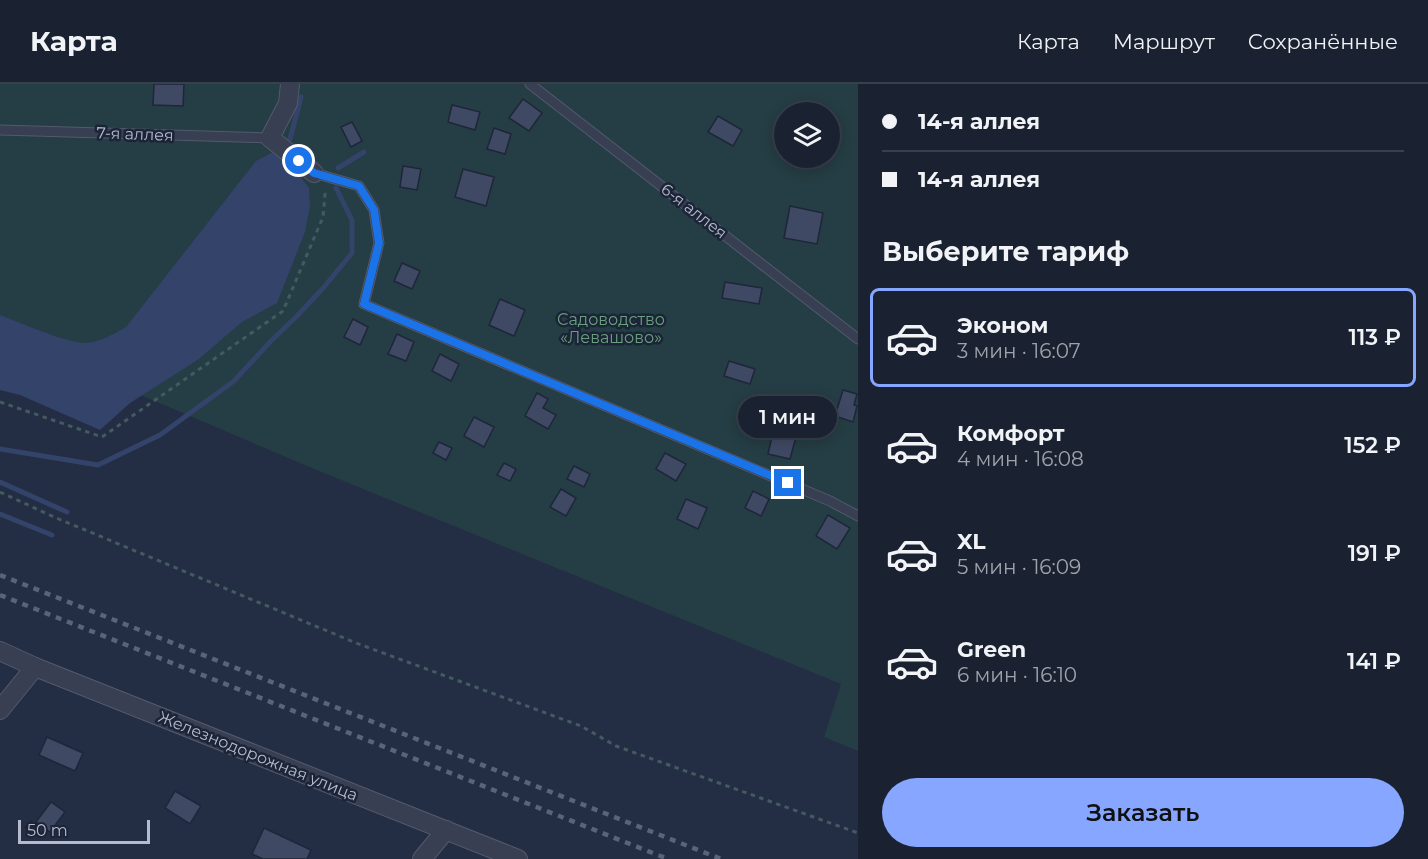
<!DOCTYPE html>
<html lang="ru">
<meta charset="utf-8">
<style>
:root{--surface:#1a2232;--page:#232a3a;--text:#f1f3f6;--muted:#9fa4ac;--line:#383f4d;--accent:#87a6ff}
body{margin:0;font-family:Montserrat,sans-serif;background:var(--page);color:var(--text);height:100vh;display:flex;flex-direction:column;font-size:22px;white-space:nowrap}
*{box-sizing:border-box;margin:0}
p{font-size:20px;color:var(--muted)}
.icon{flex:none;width:33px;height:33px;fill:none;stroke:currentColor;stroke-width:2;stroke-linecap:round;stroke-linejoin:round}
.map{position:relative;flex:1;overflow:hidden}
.sheet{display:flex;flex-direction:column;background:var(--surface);width:570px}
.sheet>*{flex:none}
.guide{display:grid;align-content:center;height:132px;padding:0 24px;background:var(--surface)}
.fabs{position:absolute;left:774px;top:18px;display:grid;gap:12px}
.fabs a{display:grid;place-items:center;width:66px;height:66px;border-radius:50%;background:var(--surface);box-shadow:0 3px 15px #0003,0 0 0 2px var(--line);font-size:30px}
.scale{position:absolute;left:18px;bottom:15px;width:132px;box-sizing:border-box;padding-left:6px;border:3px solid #b5bbcd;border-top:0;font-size:16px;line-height:21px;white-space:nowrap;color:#b5bbcd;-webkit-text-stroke:4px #1c2438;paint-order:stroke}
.end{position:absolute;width:27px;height:27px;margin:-14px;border:8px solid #1a73e8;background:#fff;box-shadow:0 0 0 3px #fff}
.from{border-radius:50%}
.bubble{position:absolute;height:42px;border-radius:21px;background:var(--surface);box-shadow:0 3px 15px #0003,0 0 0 2px var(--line);font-size:20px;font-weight:600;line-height:42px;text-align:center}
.guide b{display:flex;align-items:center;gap:21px;height:57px;font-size:22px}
.guide b+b{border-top:2px solid var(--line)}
.guide i{width:15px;height:15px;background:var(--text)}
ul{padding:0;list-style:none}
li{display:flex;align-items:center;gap:18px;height:99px;margin:0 12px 9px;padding:0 12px;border:3px solid transparent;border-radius:9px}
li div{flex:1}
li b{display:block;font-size:22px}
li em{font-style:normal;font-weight:600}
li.on{border-color:var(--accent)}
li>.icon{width:54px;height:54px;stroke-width:1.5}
h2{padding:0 24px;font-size:27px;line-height:72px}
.primary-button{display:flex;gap:12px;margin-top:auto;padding:12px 24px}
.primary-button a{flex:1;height:69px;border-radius:36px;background:var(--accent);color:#111;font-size:24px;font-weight:600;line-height:69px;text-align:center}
header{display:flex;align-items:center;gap:36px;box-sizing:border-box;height:84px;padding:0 30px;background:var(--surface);border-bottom:2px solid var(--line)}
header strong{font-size:28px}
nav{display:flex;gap:33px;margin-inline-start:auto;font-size:21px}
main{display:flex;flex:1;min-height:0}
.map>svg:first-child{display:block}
</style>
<header>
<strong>Карта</strong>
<nav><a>Карта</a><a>Маршрут</a><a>Сохранённые</a></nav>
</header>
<main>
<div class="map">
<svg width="858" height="775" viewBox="0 0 858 775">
<rect width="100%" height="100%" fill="#232d43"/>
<path fill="#253d44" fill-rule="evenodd" d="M0 0H858V667L824 653 841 600 314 385 0 251ZM784 28H830V74H784Z"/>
<path fill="#33436a" d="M271 69H282L309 104 310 122 305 148 277 219 242 238 199 275 130 319 100 346 20 311 0 306V231C19 238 68 260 87 259 102 257 114 250 126 243L256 77Z"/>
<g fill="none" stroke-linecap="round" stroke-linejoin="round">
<g stroke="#33436a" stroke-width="5">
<path d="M290 55 301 13"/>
<path d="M338 84 364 68"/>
<path d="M0 365 98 381 160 351 234 297 270 258 297 232 324 203 352 169V136L336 104"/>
<path d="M0 398 67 428"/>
<path d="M0 430 52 451"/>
</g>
</g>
<g fill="#404964" stroke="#1e263a" stroke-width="1.5">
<path d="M154 0H184L183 22 153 21Z"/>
<path d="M523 15 542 29 529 47 509 34Z"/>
<path d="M452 21 480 28 475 46 448 38Z"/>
<path d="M718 32 742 46 733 62 708 48Z"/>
<path d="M352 38 362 57 351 63 341 43Z"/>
<path d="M494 44 511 50 505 70 487 65Z"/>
<path d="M403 82 421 85 417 106 400 103Z"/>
<path d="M463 85 494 93 486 122 455 113Z"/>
<path d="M790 122 823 129 817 160 784 154Z"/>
<path d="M402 179 420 187 412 205 394 197Z"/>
<path d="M725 198 762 204 759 220 722 214Z"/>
<path d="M500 215 525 226 514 252 489 241Z"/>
<path d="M353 235 368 243 360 261 344 253Z"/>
<path d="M397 250 414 258 406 277 388 270Z"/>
<path d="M440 270 459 280 451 297 432 287Z"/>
<path d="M729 277 755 285 750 300 724 292Z"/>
<path d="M843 306 857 310 854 321 857 322 853 338 835 332Z"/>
<path d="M537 309 548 315 543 324 556 331 548 345 525 332Z"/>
<path d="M474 333 494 343 484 363 464 352Z"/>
<path d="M774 344 797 349 790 375 768 370Z"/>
<path d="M439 358 452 364 446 376 433 369Z"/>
<path d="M665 369 686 380 676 397 656 385Z"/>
<path d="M504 379 516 385 510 397 497 391Z"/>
<path d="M574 382 590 390 584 403 567 395Z"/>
<path d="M561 405 576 414 566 432 550 423Z"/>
<path d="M753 407 769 415 761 432 745 424Z"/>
<path d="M686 415 707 424 698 445 677 435Z"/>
<path d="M828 431 850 444 837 465 816 452Z"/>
<path d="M47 653 83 669 75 687 39 671Z"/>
<path d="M175 707 201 722 190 740 165 724Z"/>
<path d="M51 718 65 728 50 748 36 738Z"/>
<path d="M264 744 311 766 307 775H263L252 770Z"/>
</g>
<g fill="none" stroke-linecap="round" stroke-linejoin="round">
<g stroke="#535a6d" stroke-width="11">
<g id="lane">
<path d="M530 0 858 255"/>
<path d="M0 46 270 54"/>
<path d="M314 89 359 102 374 126 379 159 364 220 830 417 858 432"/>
</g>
</g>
<g stroke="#535a6d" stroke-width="20">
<g id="street">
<path d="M290 0 288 19 270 54 314 89"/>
<path d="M0 567 35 583 518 775"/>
<path d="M0 626 35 583"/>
<path d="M422 775 446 746"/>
</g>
</g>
<g stroke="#435a61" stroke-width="3" stroke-dasharray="4.5 4.5" stroke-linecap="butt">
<path d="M0 318 102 353 283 227 323 133 325 110 323 106"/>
<path d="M0 408 54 433 356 559 581 642 616 662 858 749"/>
</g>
<use href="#lane" stroke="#383f53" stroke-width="9"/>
<use href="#street" stroke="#383f53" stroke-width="18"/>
<g stroke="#59637a" stroke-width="4.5" stroke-dasharray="6 6" stroke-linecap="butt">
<path d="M0 491 721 775"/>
<path d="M0 511 668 775"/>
</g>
</g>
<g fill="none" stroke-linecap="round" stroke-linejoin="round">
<path stroke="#1a73e8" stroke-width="8" d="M299 77 314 89 359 102 374 126 379 159 364 220 788 399"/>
</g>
<g text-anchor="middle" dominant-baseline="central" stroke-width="5" stroke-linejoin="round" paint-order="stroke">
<g font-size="16" fill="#b5bbcd" stroke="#1c2438">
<text transform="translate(135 50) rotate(2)">7-я аллея</text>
<text transform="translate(694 127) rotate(38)">6-я аллея</text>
<text transform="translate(258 672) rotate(22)">Железнодорожная улица</text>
</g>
<g font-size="16" fill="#69a07d" stroke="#1c2438">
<text x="611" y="235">Садоводство<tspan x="611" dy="18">«Левашово»</tspan></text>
</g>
</g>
</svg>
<div class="fabs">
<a><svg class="icon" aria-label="layers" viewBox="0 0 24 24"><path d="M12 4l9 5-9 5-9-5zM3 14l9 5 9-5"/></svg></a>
</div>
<div class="scale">50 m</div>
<i class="end from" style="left:299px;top:77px"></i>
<i class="end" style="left:788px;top:399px"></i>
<div class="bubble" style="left:738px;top:312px;width:99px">1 мин</div>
</div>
<section class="sheet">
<div class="guide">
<b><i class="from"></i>14-я аллея</b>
<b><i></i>14-я аллея</b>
</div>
<h2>Выберите тариф</h2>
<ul>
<li class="on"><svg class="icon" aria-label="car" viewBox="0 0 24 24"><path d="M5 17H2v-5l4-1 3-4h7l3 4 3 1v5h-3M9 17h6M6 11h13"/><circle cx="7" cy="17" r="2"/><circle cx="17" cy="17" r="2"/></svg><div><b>Эконом</b><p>3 мин · 16:07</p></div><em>113 ₽</em></li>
<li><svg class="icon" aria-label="car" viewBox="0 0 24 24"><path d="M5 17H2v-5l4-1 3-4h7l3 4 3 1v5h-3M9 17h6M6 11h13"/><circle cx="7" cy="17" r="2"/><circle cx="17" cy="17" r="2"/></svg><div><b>Комфорт</b><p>4 мин · 16:08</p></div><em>152 ₽</em></li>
<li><svg class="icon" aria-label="car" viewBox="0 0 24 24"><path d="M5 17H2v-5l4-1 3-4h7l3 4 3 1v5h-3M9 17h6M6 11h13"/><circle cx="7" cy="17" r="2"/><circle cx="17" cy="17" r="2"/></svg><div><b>XL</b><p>5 мин · 16:09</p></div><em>191 ₽</em></li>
<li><svg class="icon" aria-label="car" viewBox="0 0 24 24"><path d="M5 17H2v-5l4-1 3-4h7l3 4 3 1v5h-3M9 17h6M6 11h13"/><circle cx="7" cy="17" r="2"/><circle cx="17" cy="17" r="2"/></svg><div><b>Green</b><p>6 мин · 16:10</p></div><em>141 ₽</em></li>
</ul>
<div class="primary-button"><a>Заказать</a></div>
</section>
</main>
